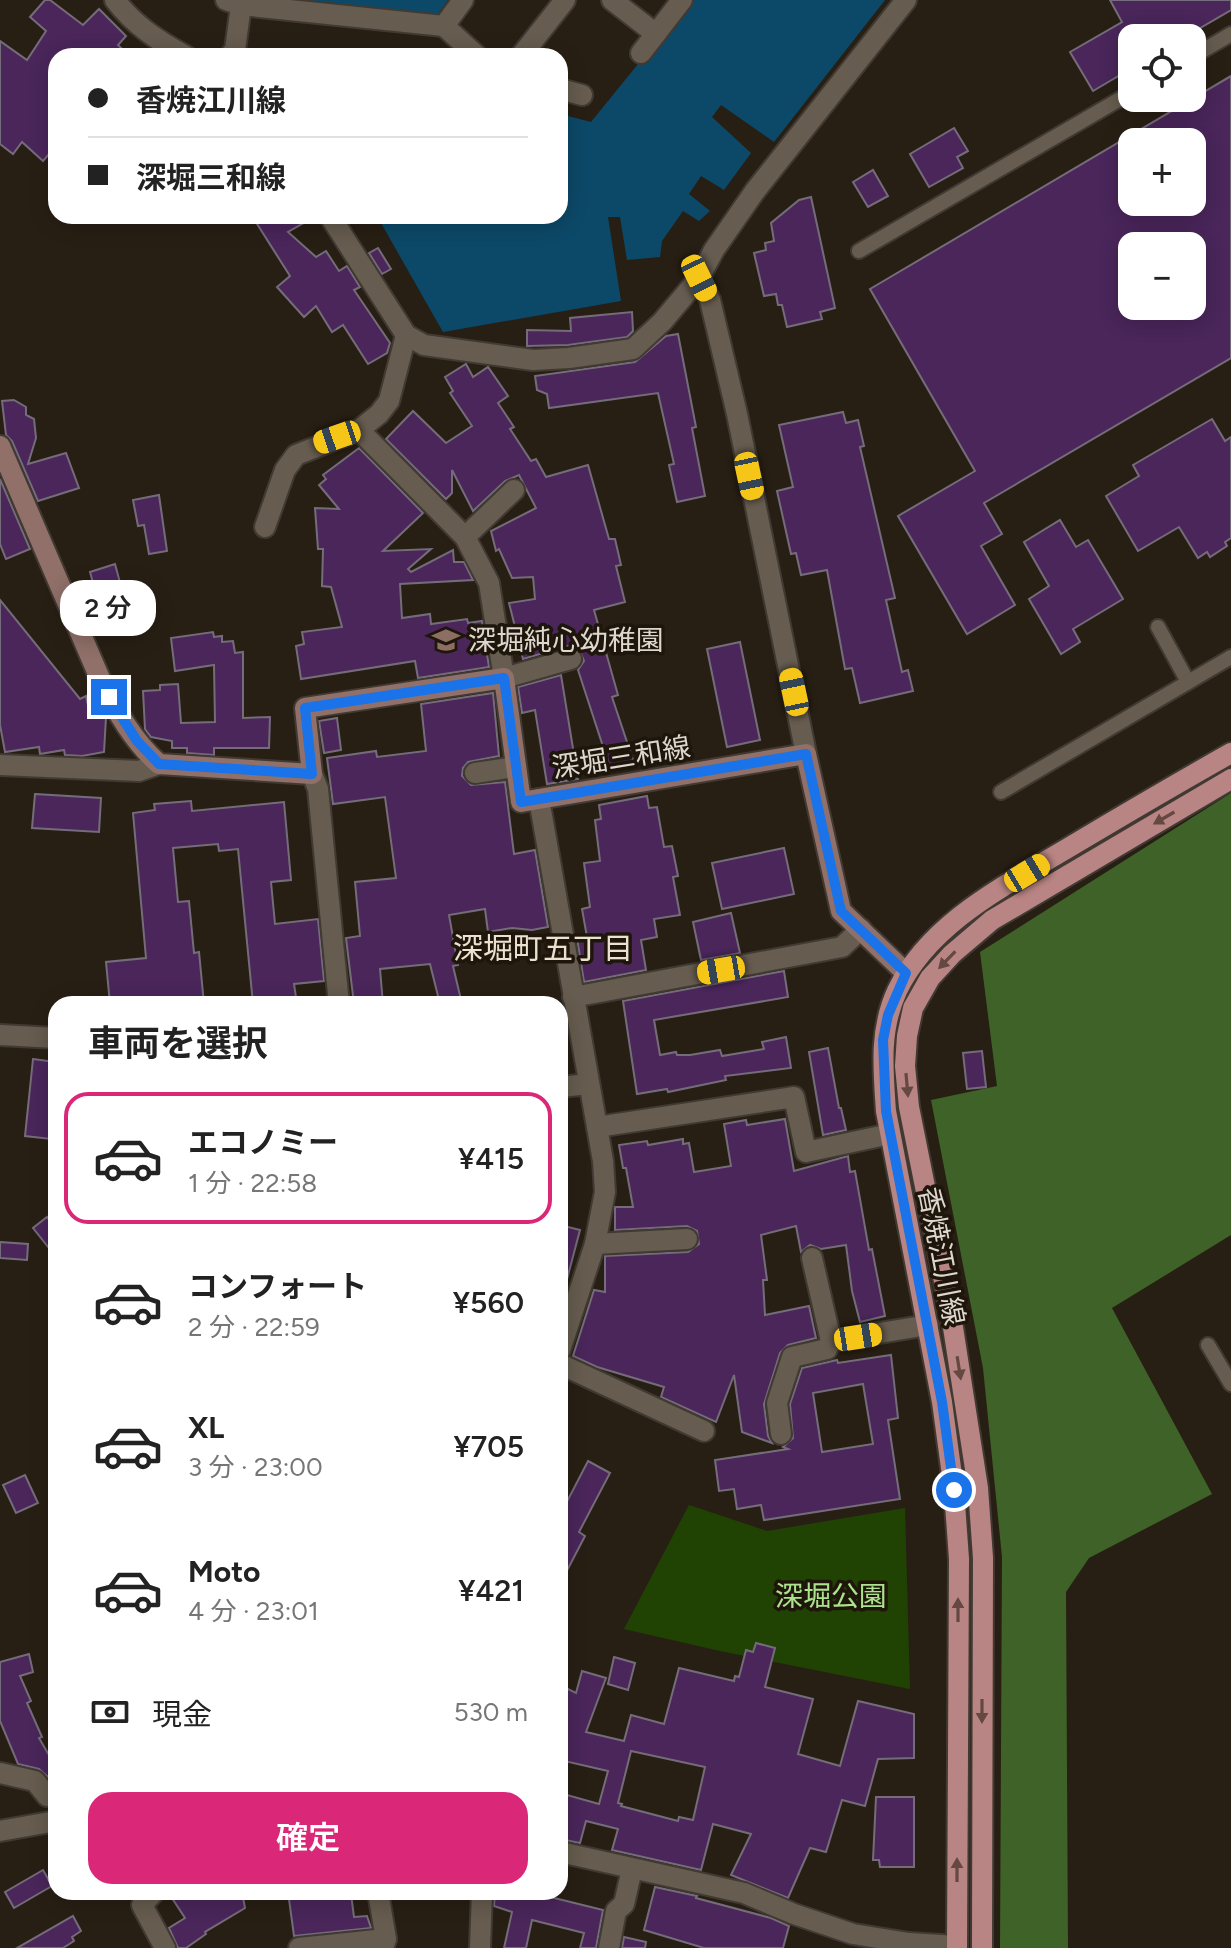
<!DOCTYPE html>
<html lang="ja">
<meta charset="utf-8">
<style>
:root{--surface:#fff;--page:#f2f2f2;--text:#222;--muted:#767676;--line:#e0e0e0;--accent:#db2777}
body{margin:0;font-family:Figtree,"Noto Sans JP",sans-serif;background:var(--page);color:var(--text);height:100vh;display:flex;flex-direction:column;font-size:30px;white-space:nowrap}
*{box-sizing:border-box;margin:0}
p{font-size:26px;color:var(--muted)}
.icon{flex:none;width:44px;height:44px;fill:none;stroke:currentColor;stroke-width:2;stroke-linecap:round;stroke-linejoin:round}
.map{position:relative;flex:1;overflow:hidden}
.panel{position:absolute;left:48px;top:996px;width:520px;height:904px;display:flex;flex-direction:column;background:var(--surface);border-radius:24px;box-shadow:0 4px 20px #0003}
.panel>*{flex:none}
.top-card{position:absolute;left:48px;top:48px;width:520px;height:176px;border-radius:24px;box-shadow:0 4px 20px #0003;display:grid;align-content:center;height:176px;padding:0 40px;background:var(--surface)}
.tools{position:absolute;left:1118px;top:24px;display:grid;gap:16px}
.tools a{display:grid;place-items:center;width:88px;height:88px;border-radius:16px;background:var(--surface);box-shadow:0 4px 20px #0003;font-size:40px}
.end{position:absolute;width:36px;height:36px;margin:-18px;border:10px solid #1a73e8;background:#fff;box-shadow:0 0 0 4px #fff}
.from{border-radius:50%}
.bubble{position:absolute;height:56px;border-radius:24px;background:var(--surface);box-shadow:0 4px 20px #0003;font-size:26px;font-weight:600;line-height:56px;text-align:center}
.car{position:absolute;width:24px;height:48px;margin:-24px -12px;border-radius:10px;box-shadow:0 0 6px 2px #0007;background:linear-gradient(#f5c518 24%,#345 0 40%,#f5c518 0 76%,#345 0 86%,#f5c518 0)}
.top-card b{display:flex;align-items:center;gap:28px;height:76px;font-size:30px}
.top-card b+b{border-top:2px solid var(--line)}
.top-card i{width:20px;height:20px;background:var(--text)}
ul{padding:0;list-style:none}
li{display:flex;align-items:center;gap:24px;height:132px;margin:0 16px 12px;padding:0 24px;border:4px solid transparent;border-radius:24px}
li div{flex:1}
li b{display:block;font-size:30px}
li em{font-style:normal;font-weight:600}
li.active{border-color:var(--accent)}
li>.icon{width:72px;height:72px;stroke-width:1.5}
h2{padding:0 40px;font-size:36px;line-height:96px}
.pay{display:flex;align-items:center;gap:20px;height:88px;padding:0 40px;font-size:30px}
.pay p{margin-inline-start:auto}
.primary-button{display:flex;gap:16px;margin-top:auto;padding:16px 40px}
.primary-button a{flex:1;height:92px;border-radius:24px;background:var(--accent);color:#fff;font-size:32px;font-weight:600;line-height:92px;text-align:center}
.map>svg:first-child{display:block}
</style>
<div class="map">
<svg width="1231" height="1948" viewBox="0 0 1231 1948">
<rect width="100%" height="100%" fill="#281f14"/>
<path fill="#204304" d="M689 1505 767 1531 905 1508 910 1689 720 1651 624 1629Z"/>
<path fill="#3e6227" d="M1231 793V1235L1112 1308 1212 1494 1089 1558 1066 1592 1068 1948H1000L1002 1557 983 1368 931 1100 997 1086 980 952Z"/>
<g fill="#0c4968">
<path d="M271 0H448L435 18Z"/>
<path d="M690 0H885L774 142 721 105 712 117 751 153 724 190 701 176 689 194 710 211 699 221 683 211 662 241 660 257 627 260 620 217H608L621 301 443 332 377 216H560V114L591 122Z"/>
</g>
<g fill="#4a265b" stroke="#756c7a" stroke-width="2" fill-rule="evenodd">
<path d="M45 0H50L83 25 99 9 126 36 118 45 129 56H56V146L43 161 22 142 13 154 0 144V41L27 60 46 31 30 17Z"/>
<path d="M1110 0H1231V10L1183 38H1132V68L1093 91 1070 52 1122 22Z"/>
<path d="M1231 76V358L984 503 1002 534 981 546 1015 605 967 634 898 516 975 471 870 289ZM1132 142H1192V202H1132ZM1132 246H1192V306H1132Z"/>
<path d="M954 128 968 151 957 157 963 168 929 187 910 154Z"/>
<path d="M873 170 888 196 868 207 853 182Z"/>
<path d="M811 197 835 308 820 312 822 319 787 327 782 305H778L776 294 764 296 754 253 766 250 765 243 774 241 771 223 799 200Z"/>
<path d="M252 216H316L288 232 316 257 326 251 339 271 347 266 360 287 354 290 390 343 387 353 368 364 343 325 332 332 316 306 304 317 277 287 290 276Z"/>
<path d="M378 248 391 269 382 274 369 253Z"/>
<path d="M632 312 633 331 627 337 568 345 527 346V330L571 331 570 318Z"/>
<path d="M678 334 696 427 692 428 705 496 677 502 669 465 674 464 658 393 549 408 547 394 537 390 535 376 635 362 666 336Z"/>
<path d="M466 364 473 377 488 367 508 396 498 403 514 427 510 429 531 461 536 459 546 477 588 465 609 539H615L621 565 616 566 625 602 594 610 618 695 612 697 634 763 611 771 578 670 584 661 579 649 567 646 523 659 509 603 535 599 533 577 512 578 499 549 496 551 491 531 536 508 519 475 505 481 473 511 452 470V493L446 499 386 439 413 411 446 443 472 426 450 393 453 391 445 377Z"/>
<path d="M14 400 26 407V415L34 419 36 438 28 464 66 453 79 488 38 501 12 441 6 435 2 401Z"/>
<path d="M843 412 846 423 858 420 864 446 860 447 895 598 886 600 902 672 908 670 913 691 860 703 852 668 845 669 827 570 801 575 796 553 791 554 777 491 793 487 779 425Z"/>
<path d="M1212 419 1225 441 1231 437V538L1225 542 1227 546 1210 557 1207 552 1198 558 1179 527 1138 551 1106 496 1139 476 1133 465Z"/>
<path d="M359 448 423 513 383 551 431 549 408 569 411 572 453 550 454 562H464L473 580 400 584 402 618 430 614 431 624 467 619 468 623 482 621 489 667 418 678 415 661 301 679 296 646 304 644 302 632 342 627 331 587 322 586 323 549H318L315 508 339 509 319 485 326 479 323 475Z"/>
<path d="M0 479 30 549 6 559 0 544Z"/>
<path d="M159 495 167 551 149 554 144 525 138 526 133 500Z"/>
<path d="M1060 520 1076 547 1088 540 1123 599 1073 629 1080 642 1061 654 1029 599 1049 586 1024 542Z"/>
<path d="M115 564 125 601 100 608 90 572Z"/>
<path d="M0 600 80 699 86 696 89 710 101 708 106 717 104 752 82 756 65 755 64 750 40 754 39 747 5 752 0 725Z"/>
<path d="M213 632 214 637 222 636V642L233 641 235 653 243 652V718L270 717 269 748H214V755L187 753V748H172V741L151 737 145 729 143 691 160 690V685L178 684 181 723 215 722 214 665 175 671 171 638Z"/>
<path d="M740 642 760 740 727 747 707 649Z"/>
<path d="M561 675 578 779 547 784 535 710 522 713 518 687Z"/>
<path d="M493 693 499 756 468 762 463 768 462 776 471 785 505 782 514 854 535 850 548 927 532 930 512 928 488 932 485 909 449 915 458 965 453 966 462 1004H440L430 964 380 969 383 1004H354L346 938 360 936 355 882 396 878 385 797 333 804 327 758 376 751 377 757 426 751 421 704Z"/>
<path d="M337 718 341 750 324 753 319 721Z"/>
<path d="M35 794 101 798 99 832 32 828Z"/>
<path d="M647 796 649 808 657 807 664 847 672 846 678 876 673 877 680 915 654 919 657 937 641 940 646 970 584 982 577 938 587 937 582 909 590 907 584 863 600 861 595 820 601 819 599 805Z"/>
<path d="M191 801 192 811 284 802 291 880 271 882 275 924 318 919 324 981 294 984 297 1004H253L238 849 219 851 218 844 173 848 178 902 189 901 194 953 199 952 204 1004H110L106 962 146 958 133 813 155 810 154 804Z"/>
<path d="M784 848 794 894 722 909 712 863Z"/>
<path d="M731 913 740 953 701 960 693 922Z"/>
<path d="M784 971 788 997 654 1020 660 1055 676 1052 677 1055H690L720 1050 722 1056 764 1049 762 1042 786 1037 791 1068 725 1076 726 1080 668 1092 667 1089 637 1094 623 1001Z"/>
<path d="M828 1048 839 1108H841L846 1130 823 1135 809 1052Z"/>
<path d="M982 1051 986 1087 967 1089 963 1053Z"/>
<path d="M33 1059 56 1062 51 1139 25 1136Z"/>
<path d="M785 1119 794 1171 848 1156 850 1172 855 1171 869 1250 872 1249 885 1316 860 1322 852 1291 846 1245 821 1249 810 1245 801 1252 796 1226 761 1235 767 1280H763L765 1315 809 1306 816 1338 788 1345 780 1353 764 1404 768 1436 772 1443 742 1432 734 1375 716 1422 661 1397 664 1387 597 1367 573 1356 594 1290 605 1292V1256L688 1252 699 1244 697 1231 687 1226 615 1230V1207H633L626 1168H623L619 1145 647 1141 648 1145 683 1139V1144L689 1143 694 1172 731 1166 724 1124 746 1120 747 1125Z"/>
<path d="M47 1217 56 1228V1257L33 1228Z"/>
<path d="M560 1225 580 1230 566 1283H560Z"/>
<path d="M0 1242 28 1244 27 1260 0 1258Z"/>
<path d="M891 1355 898 1418 888 1420 900 1499 764 1520 761 1505 737 1509 734 1489 719 1491 715 1460 788 1449 783 1447 793 1438 790 1404 802 1368 837 1360 838 1363ZM863 1384 873 1444 822 1452 813 1393Z"/>
<path d="M588 1461 610 1473 579 1532 585 1536 560 1584V1515Z"/>
<path d="M25 1475 38 1503 16 1513 3 1485Z"/>
<path d="M756 1643 775 1648 765 1687 813 1699 798 1754 840 1766 858 1701 914 1714V1758L878 1759 865 1806 842 1800 826 1852 810 1848 788 1898 731 1875 751 1834 713 1824 701 1870 612 1850 618 1829 586 1821 580 1843 560 1839V1793L599 1804 608 1771 560 1760V1685L576 1693 582 1671 606 1678 586 1732 624 1741 631 1715 664 1724 679 1668 734 1681 735 1676 739 1677 746 1650 753 1652ZM631 1751 705 1767 693 1820 679 1817 678 1821 621 1806 622 1804 618 1803Z"/>
<path d="M29 1654 33 1672 20 1676 31 1701 27 1703 42 1737 39 1738 56 1767V1776L48 1777 39 1769 18 1764 0 1721V1662Z"/>
<path d="M614 1657 635 1663 628 1690 608 1684Z"/>
<path d="M876 1797H914V1867H880L879 1860H873Z"/>
<path d="M43 1870 52 1886 14 1908 5 1892Z"/>
<path d="M655 1887 697 1896 696 1898 771 1918 789 1926 783 1948H704L644 1930Z"/>
<path d="M168 1892H242L245 1908 205 1932 206 1934 186 1948H178L169 1928 185 1918Z"/>
<path d="M288 1892H312L314 1899 351 1894 354 1917 367 1916 371 1928 294 1936Z"/>
<path d="M495 1892H530L603 1910 596 1948H580L584 1933 532 1920 526 1948H504L512 1912 494 1906Z"/>
<path d="M73 1916 81 1931 72 1937 74 1941 63 1948H17Z"/>
<path d="M624 1937 646 1942 645 1948H622Z"/>
</g>
<g fill="none" stroke-linecap="round" stroke-linejoin="round">
<g stroke="#413a33" stroke-width="18">
<g id="service">
<path d="M1192 57 1231 34"/>
<path d="M859 251 1132 92"/>
<path d="M1158 627 1188 682"/>
<path d="M1001 792 1231 657"/>
<path d="M1208 1345 1231 1384"/>
</g>
</g>
<g stroke="#413a33" stroke-width="24">
<g id="minor">
<path d="M115 0C134 25 158 41 186 56"/>
<path d="M226 0 241 5 444 26 463 0"/>
<path d="M612 0 656 34"/>
<path d="M444 26 477 56"/>
<path d="M641 53 682 0"/>
<path d="M230 56 235 50 241 5"/>
<path d="M521 56 565 0"/>
<path d="M560 89 582 95"/>
<path d="M330 216 406 335 424 345 533 360 569 358 633 349 662 322 699 278"/>
<path d="M406 335 389 401 379 414 359 430 465 537 489 583 504 678 571 659"/>
<path d="M265 527 285 470 296 455 359 430"/>
<path d="M465 537 514 490"/>
<path d="M0 765 139 771 159 764"/>
<path d="M475 773 515 767"/>
<path d="M312 774 318 789 339 1004"/>
<path d="M539 799 603 1161 605 1192 595 1244 560 1350"/>
<path d="M573 997 842 947 861 929"/>
<path d="M0 1035 56 1038"/>
<path d="M560 1087 589 1084"/>
<path d="M597 1127 794 1097 806 1152 890 1134"/>
<path d="M595 1244 687 1239"/>
<path d="M812 1258 831 1341"/>
<path d="M560 1364 704 1431"/>
<path d="M781 1434 777 1403 792 1357 827 1349 831 1341 928 1325"/>
<path d="M0 1773 35 1781 47 1796 56 1789"/>
<path d="M0 1831 56 1821"/>
<path d="M560 1852 744 1893 794 1914 853 1934 909 1943 957 1946"/>
<path d="M154 1892 142 1905 165 1948"/>
<path d="M378 1892 386 1939 383 1948"/>
<path d="M299 1948 386 1939"/>
<path d="M480 1948 482 1892"/>
<path d="M609 1948 616 1911 624 1904 632 1869"/>
</g>
</g>
<g stroke="#413a33" stroke-width="24">
<path id="tertiary" d="M806 754 737 414 710 300 699 278 714 250 755 191 906 0"/>
</g>
<g stroke="#413a33" stroke-width="24">
<path id="secondary" d="M0 446 101 681C117 712 133 741 159 764L312 774 305 708 504 678 521 802 806 754 841 911 906 973"/>
</g>
<g stroke="#413a33" stroke-width="24">
<g id="primary">
<path d="M957 1948 959 1559 954 1490 942 1402 886 1111C883 1069 879 1030 897 991 930 921 1010 883 1073 845 1125 814 1178 783 1231 753"/>
<path d="M982 1948 983 1558 978 1488 952 1321 909 1107 905 1066 907 1036 913 1008 930 978 952 954 992 920 1231 779"/>
</g>
</g>
<use href="#service" stroke="#665c4f" stroke-width="14"/>
<use href="#minor" stroke="#665c4f" stroke-width="20"/>
<use href="#tertiary" stroke="#665c4f" stroke-width="20"/>
<use href="#secondary" stroke="#907069" stroke-width="20"/>
<use href="#primary" stroke="#b98484" stroke-width="20"/>
</g>
<defs><path id="oneway-solid" d="M-6-.8H1V-3.2L6.5 0L1 3.2V.8H-6Z" transform="scale(2)"/></defs>
<g fill="#644841">
<use href="#oneway-solid" transform="translate(1164 818) rotate(150)"/>
<use href="#oneway-solid" transform="translate(947 960) rotate(134)"/>
<use href="#oneway-solid" transform="translate(907 1085) rotate(85)"/>
<use href="#oneway-solid" transform="translate(959 1368) rotate(81)"/>
<use href="#oneway-solid" transform="translate(958 1610) rotate(-90)"/>
<use href="#oneway-solid" transform="translate(982 1711) rotate(90)"/>
<use href="#oneway-solid" transform="translate(957 1870) rotate(-90)"/>
</g>
<g fill="none" stroke-linecap="round" stroke-linejoin="round">
<path stroke="#1a73e8" stroke-width="10" d="M109 697 137 741 159 764 312 774 305 708 504 678 521 802 806 754 841 911 906 973 888 1015 883 1040 886 1111 942 1402 954 1490"/>
</g>
<defs>
<g id="school-bare" transform="scale(2.16)"><path d="M0-5L7-2L0 1L-7-2ZM-4 1L0 2.5L4 1V4Q0 6-4 4Z" fill="#8d6e63" stroke="#1e160b" stroke-width="2.5" paint-order="stroke"/></g>
</defs>
<g fill-rule="evenodd">
<use href="#school-bare" x="446" y="640"/>
</g>
<g text-anchor="middle" dominant-baseline="central" stroke-width="7" stroke-linejoin="round" paint-order="stroke">
<g font-size="28" fill="#ddd7cf" stroke="#1e160b" text-anchor="start">
<text x="468" y="640">深堀純心幼稚園</text>
</g>
<g font-size="28" fill="#ddd7cf" stroke="#1e160b">
<text transform="translate(621 757) rotate(-9)">深堀三和線</text>
<text transform="translate(942 1256) rotate(79)">香焼江川線</text>
</g>
<g font-size="28" fill="#abe28c" stroke="#1e160b">
<text x="831" y="1596">深堀公園</text>
</g>
<g font-size="30" fill="#ece0d0" stroke="#1e160b">
<text x="543" y="948">深堀町五丁目</text>
</g>
</g>
</svg>
<div class="tools">
<a><svg class="icon" aria-label="locate" viewBox="0 0 24 24"><circle cx="12" cy="12" r="6"/><path d="M12 2v4M12 18v4M2 12h4M18 12h4"/></svg></a>
<a>+</a>
<a>−</a>
</div>
<i class="end from" style="left:954px;top:1490px"></i>
<i class="end" style="left:109px;top:697px"></i>
<div class="bubble" style="left:60px;top:580px;width:96px">2 分</div>
<i class="car" style="left:699px;top:278px;rotate:154deg"></i>
<i class="car" style="left:337px;top:437px;rotate:251deg"></i>
<i class="car" style="left:749px;top:476px;rotate:168deg"></i>
<i class="car" style="left:794px;top:692px;rotate:348deg"></i>
<i class="car" style="left:1027px;top:873px;rotate:59deg"></i>
<i class="car" style="left:721px;top:970px;rotate:260deg"></i>
<i class="car" style="left:858px;top:1337px;rotate:81deg"></i>
<div class="top-card">
<b><i class="from"></i>香焼江川線</b>
<b><i></i>深堀三和線</b>
</div>
<section class="panel">
<h2>車両を選択</h2>
<ul>
<li class="active"><svg class="icon" aria-label="car" viewBox="0 0 24 24"><path d="M5 17H2v-5l4-1 3-4h7l3 4 3 1v5h-3M9 17h6M6 11h13"/><circle cx="7" cy="17" r="2"/><circle cx="17" cy="17" r="2"/></svg><div><b>エコノミー</b><p>1 分 · 22:58</p></div><em>¥415</em></li>
<li><svg class="icon" aria-label="car" viewBox="0 0 24 24"><path d="M5 17H2v-5l4-1 3-4h7l3 4 3 1v5h-3M9 17h6M6 11h13"/><circle cx="7" cy="17" r="2"/><circle cx="17" cy="17" r="2"/></svg><div><b>コンフォート</b><p>2 分 · 22:59</p></div><em>¥560</em></li>
<li><svg class="icon" aria-label="car" viewBox="0 0 24 24"><path d="M5 17H2v-5l4-1 3-4h7l3 4 3 1v5h-3M9 17h6M6 11h13"/><circle cx="7" cy="17" r="2"/><circle cx="17" cy="17" r="2"/></svg><div><b>XL</b><p>3 分 · 23:00</p></div><em>¥705</em></li>
<li><svg class="icon" aria-label="car" viewBox="0 0 24 24"><path d="M5 17H2v-5l4-1 3-4h7l3 4 3 1v5h-3M9 17h6M6 11h13"/><circle cx="7" cy="17" r="2"/><circle cx="17" cy="17" r="2"/></svg><div><b>Moto</b><p>4 分 · 23:01</p></div><em>¥421</em></li>
</ul>
<div class="pay"><svg class="icon" aria-label="cash" viewBox="0 0 24 24"><path d="M3 7h18v10H3z"/><circle cx="12" cy="12" r="2"/></svg>現金<p>530 m</p></div>
<div class="primary-button"><a>確定</a></div>
</section>
</div>
